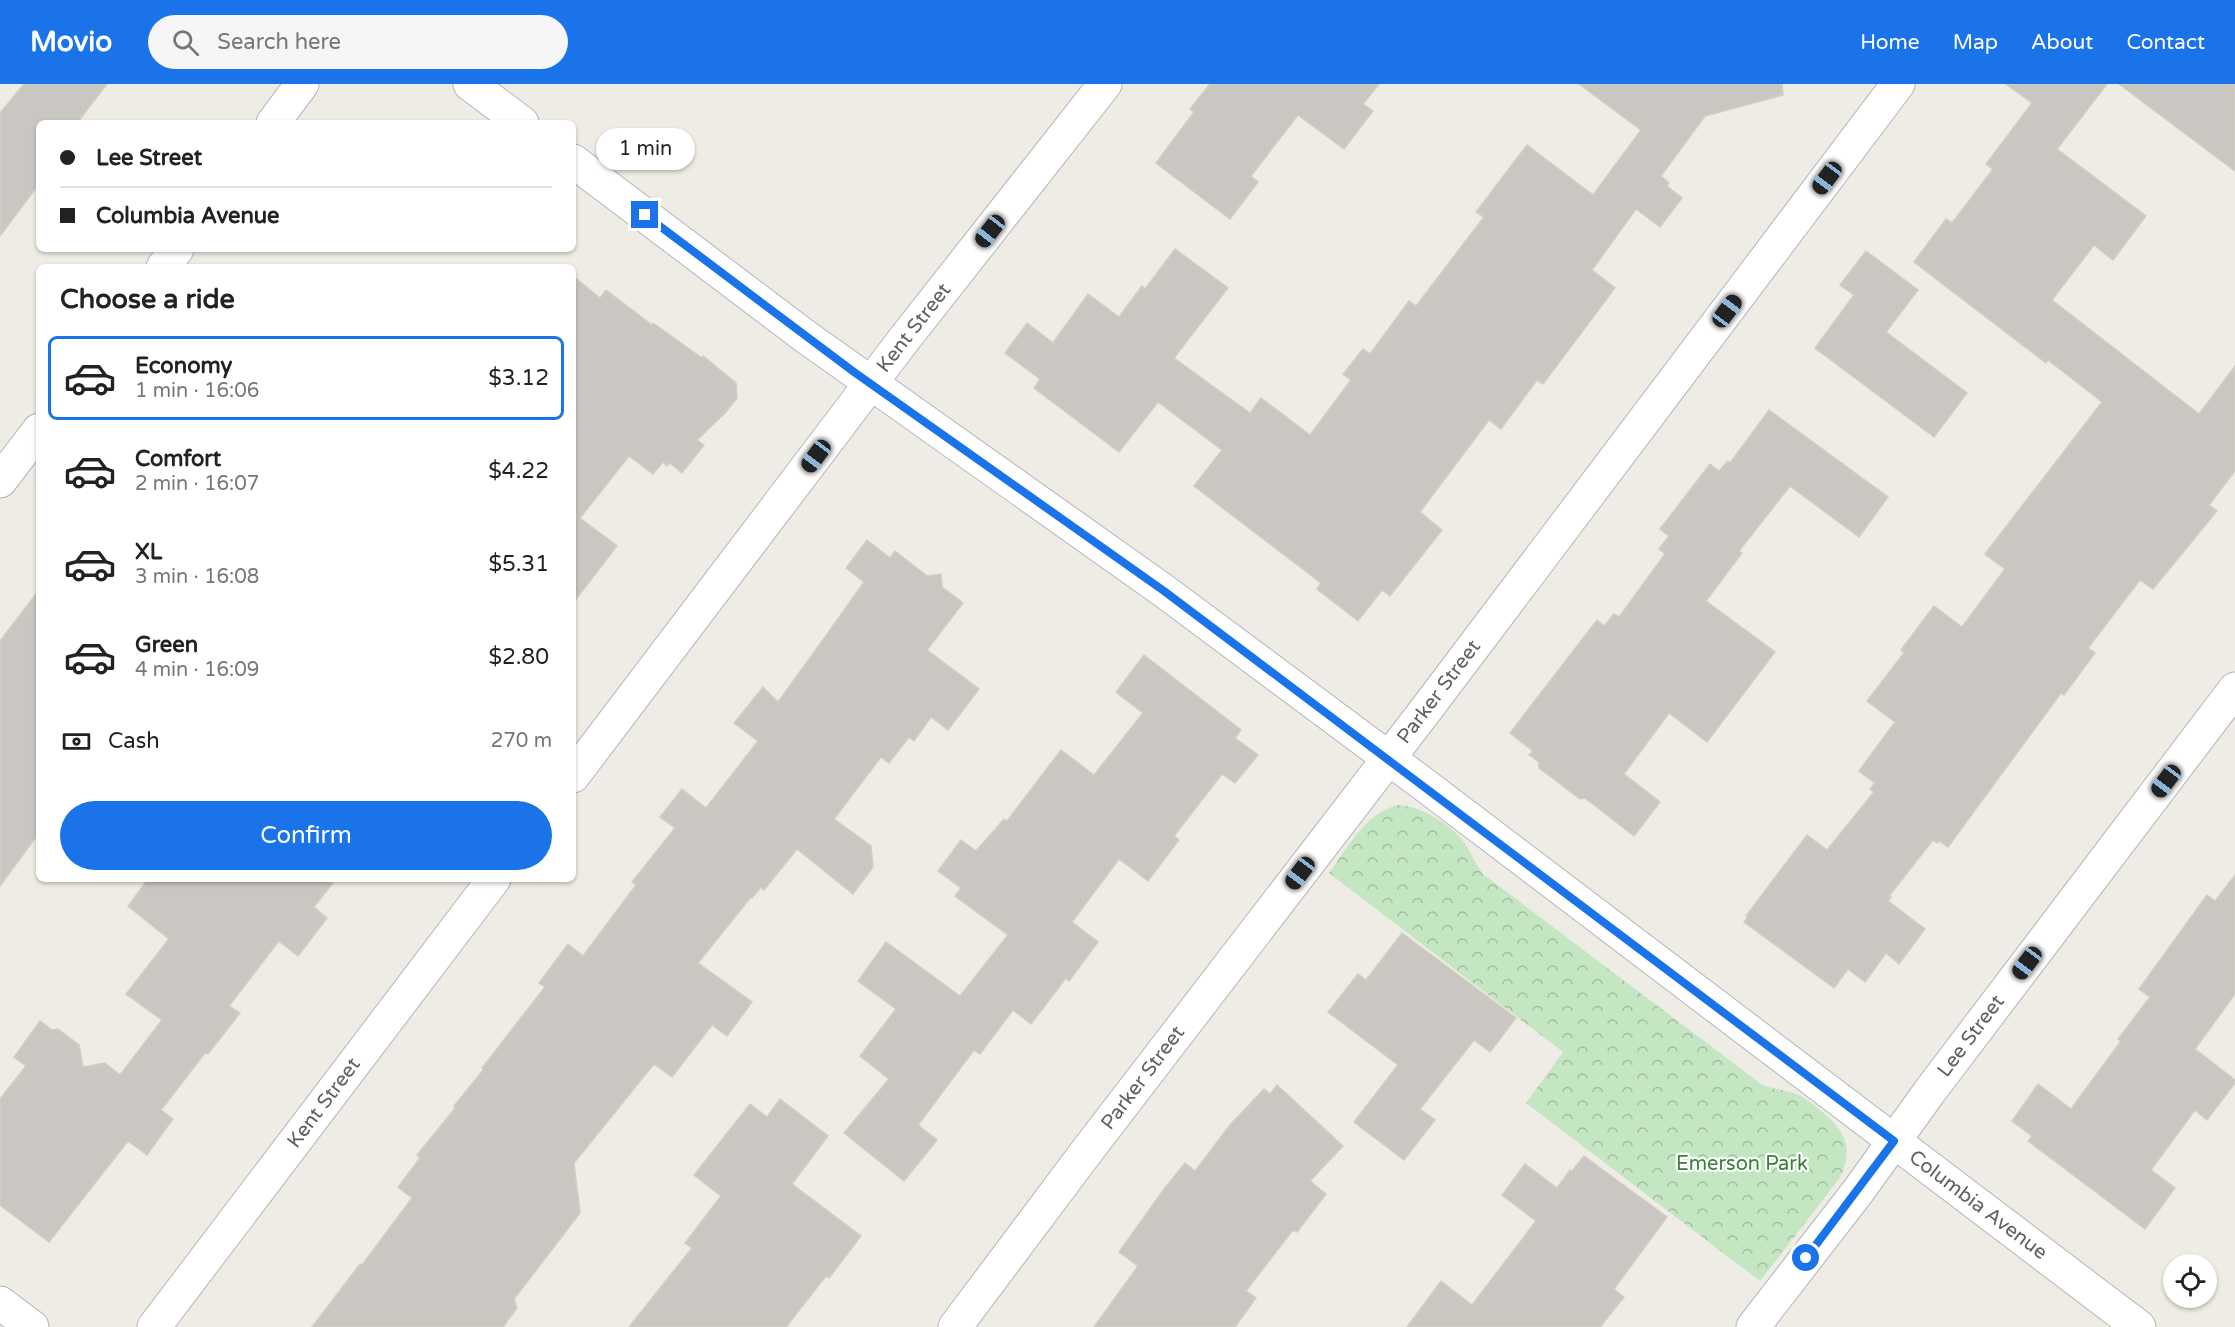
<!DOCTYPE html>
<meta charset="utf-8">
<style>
:root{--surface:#fff;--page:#f6f6f6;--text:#222;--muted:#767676;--line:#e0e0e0;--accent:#1a73e8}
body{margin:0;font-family:"Varela Round",sans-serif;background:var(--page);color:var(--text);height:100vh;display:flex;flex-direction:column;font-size:22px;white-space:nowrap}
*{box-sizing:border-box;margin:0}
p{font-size:20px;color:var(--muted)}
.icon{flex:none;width:33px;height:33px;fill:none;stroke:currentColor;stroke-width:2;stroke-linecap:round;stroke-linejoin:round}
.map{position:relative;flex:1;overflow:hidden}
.details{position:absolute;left:36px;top:180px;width:540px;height:618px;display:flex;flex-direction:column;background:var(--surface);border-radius:9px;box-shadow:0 2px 4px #0004}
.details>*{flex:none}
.top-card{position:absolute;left:36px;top:36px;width:540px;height:132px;border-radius:9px;box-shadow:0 2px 4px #0004;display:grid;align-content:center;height:132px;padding:0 24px;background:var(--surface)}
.fabs{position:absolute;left:2163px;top:1170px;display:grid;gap:12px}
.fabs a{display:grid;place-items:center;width:54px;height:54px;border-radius:50%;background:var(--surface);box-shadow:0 2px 4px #0004;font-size:30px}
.end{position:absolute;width:27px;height:27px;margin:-14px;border:8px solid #1a73e8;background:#fff;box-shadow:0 0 0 3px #fff}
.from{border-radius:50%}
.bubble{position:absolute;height:42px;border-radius:21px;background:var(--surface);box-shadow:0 2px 4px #0004;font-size:20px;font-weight:600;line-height:42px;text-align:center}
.car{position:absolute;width:18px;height:36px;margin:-18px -9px;border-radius:8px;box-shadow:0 0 4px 2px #0007;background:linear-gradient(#222 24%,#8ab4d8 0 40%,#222 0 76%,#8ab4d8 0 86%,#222 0)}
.top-card b{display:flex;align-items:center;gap:21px;height:57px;font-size:22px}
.top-card b+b{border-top:2px solid var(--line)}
.top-card i{width:15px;height:15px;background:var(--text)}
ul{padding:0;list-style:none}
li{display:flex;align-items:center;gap:18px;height:84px;margin:0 12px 9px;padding:0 12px;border:3px solid transparent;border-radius:9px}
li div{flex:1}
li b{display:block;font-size:22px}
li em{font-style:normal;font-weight:600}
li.on{border-color:var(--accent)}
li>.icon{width:54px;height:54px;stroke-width:1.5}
h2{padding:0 24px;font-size:27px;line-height:72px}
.pay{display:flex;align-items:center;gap:15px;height:66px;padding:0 24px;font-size:22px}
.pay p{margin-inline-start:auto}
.button{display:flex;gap:12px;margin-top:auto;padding:12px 24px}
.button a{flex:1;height:69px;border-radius:36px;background:var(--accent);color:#fff;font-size:24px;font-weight:600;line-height:69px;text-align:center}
header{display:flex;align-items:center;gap:36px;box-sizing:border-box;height:84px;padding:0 30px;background:var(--accent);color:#fff}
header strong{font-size:28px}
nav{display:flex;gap:33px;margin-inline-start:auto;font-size:21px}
.search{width:420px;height:54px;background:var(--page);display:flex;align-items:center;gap:15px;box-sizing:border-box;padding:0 21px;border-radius:33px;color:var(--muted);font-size:22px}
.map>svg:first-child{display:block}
</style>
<header>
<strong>Movio</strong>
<div class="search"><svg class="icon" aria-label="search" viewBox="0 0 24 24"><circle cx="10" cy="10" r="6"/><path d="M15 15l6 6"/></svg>Search here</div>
<nav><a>Home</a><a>Map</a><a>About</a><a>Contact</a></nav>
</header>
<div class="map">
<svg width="2235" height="1243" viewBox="0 0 2235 1243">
<defs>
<pattern id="forest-crowns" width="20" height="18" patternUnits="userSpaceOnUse" patternTransform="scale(1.5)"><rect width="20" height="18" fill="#c4e6c2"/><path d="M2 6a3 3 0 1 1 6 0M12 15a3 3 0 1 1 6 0" fill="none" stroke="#a2bea1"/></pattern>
</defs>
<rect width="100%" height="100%" fill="#efece5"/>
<path fill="url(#forest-crowns)" d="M1398 721C1421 722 1453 741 1466 761 1472 771 1476 781 1483 790L1761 1000C1774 1006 1788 1006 1801 1012 1808 1016 1814 1021 1820 1026 1845 1046 1855 1065 1839 1095L1760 1197 1526 1019 1563 968 1329 789C1347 765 1366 728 1398 721Z"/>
<g fill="#cac7c2" stroke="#d3cdc3" stroke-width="1.5">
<path d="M24 0H107L77 39H39V100L0 152V29Z"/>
<path d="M1210 0H1379L1363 20 1373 27 1344 65 1298 31 1251 92 1258 98 1230 135 1156 79 1194 28 1190 25Z"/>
<path d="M1579 0H1782L1783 11 1705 32 1661 92 1669 99 1667 102 1682 114 1660 143 1636 125 1592 186 1615 204 1543 300 1537 296 1501 345 1489 336 1420 428 1442 446 1390 512 1382 506 1358 537 1317 505 1321 499 1194 402 1222 366 1158 318 1119 368 1034 304 1040 295 1005 269 1027 239 1053 259 1088 210 1119 233 1142 202 1145 205 1175 165 1228 204 1174 274 1250 329 1261 314 1310 351 1351 296 1343 290 1363 265 1370 270 1409 217 1416 222 1484 133 1476 128 1527 61 1593 111 1641 46Z"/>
<path d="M2006 0H2107L2057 65 2146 132 2113 176 2094 161 2052 216 2199 330 2235 282V387L2209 421 2217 427 2153 505 2140 496 2088 564 2095 569 2064 611 2061 609 1948 763 1939 757 1937 759 1933 756 1889 812 1891 813 1888 817 1925 845 1899 880 1886 869 1865 898 1848 885 1834 904 1744 838 1748 833 1746 832 1807 751 1827 766 1874 708 1870 705 1875 699 1859 687 1895 638 1867 617 1904 569 1901 566 1934 522 1962 543 2005 485 1985 470 2102 318 2048 276 2046 279 1914 178 1946 135 1952 139 1993 85 1986 80 2032 19Z"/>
<path d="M2119 0H2235V87Z"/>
<path d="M1866 167 1918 206 1886 248 1967 309 1934 353 1815 264 1854 211 1840 201Z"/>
<path d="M573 192 600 214 606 206 652 241 653 239 702 274 703 272 736 299 737 314 725 329 697 356 704 361 682 389 670 379 667 382 663 378 653 390 629 372 580 434 617 462 573 519Z"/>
<path d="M1769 326 1888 413 1859 453 1790 402 1739 467 1742 469 1706 517 1775 568 1707 658 1669 629 1624 690 1660 718 1634 752 1585 714 1580 715 1539 684V678L1529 671 1533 667 1510 649 1597 536 1604 542 1614 530 1619 533 1665 470 1659 465 1669 452 1660 445 1710 380 1719 387 1728 377 1730 379Z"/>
<path d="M867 456 890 474 895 467 927 492 941 490 942 503 963 519 927 566 979 605 948 646 931 633 914 657 909 653 889 679 881 673 834 735 871 762 873 783 853 810 797 765 764 806 761 803 752 814 751 813 698 879 752 918 727 952 712 941 672 993 654 980 574 1079 580 1129 514 1215 517 1224 503 1243H312L360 1180 362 1181 412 1114 398 1103 420 1074 417 1071 456 1023 454 1022 484 985 482 984 545 903 539 899 568 860 583 872 636 801 632 798 675 744 660 733 682 705 706 724 758 657 734 639 763 603 778 618 825 553 864 498 846 484Z"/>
<path d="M39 506V749L0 802V557Z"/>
<path d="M1144 571 1241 646 1235 654 1258 671 1235 699 1222 690 1174 752 1179 756 1148 797 1119 775 1072 838 1098 858 1069 897 1066 894 1031 940 1013 926 980 970 974 966 918 1041 937 1056 904 1097 844 1049 889 995 860 972 896 925 858 897 886 858 960 912 1008 851 955 812 961 804 938 787 961 756 976 767 1004 735 1007 737 1061 666 1094 691 1143 629 1116 608Z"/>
<path d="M2235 791V910L2195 965 2235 996V999L2207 1036 2195 1026 2151 1086 2175 1104 2145 1145 2028 1057 2032 1052 2012 1037 2038 1000 2071 1025 2121 957 2118 955 2150 913 2139 905 2207 811 2215 817Z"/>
<path d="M148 795H336L314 823 327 834 298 872 279 857 229 922 240 929 208 970 205 969 161 1026 173 1035 147 1071 128 1057 49 1158 0 1121V1015L26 982 14 973 40 937 52 946 58 945 79 961 83 983 105 979 120 991 162 936 126 910 169 855 128 822Z"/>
<path d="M1402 849 1516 934 1490 968 1474 956 1420 1025 1435 1036 1404 1076 1354 1038 1398 981 1328 928 1358 890 1366 896Z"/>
<path d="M1277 1001 1343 1062 1310 1097 1326 1110 1297 1148 1293 1146 1246 1207 1256 1214 1235 1243H1094L1138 1182 1119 1168 1164 1105 1185 1079 1195 1087 1230 1041 1264 1005 1270 1010Z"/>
<path d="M780 1015 828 1052 792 1100 861 1152 829 1194 826 1192 786 1243H629L692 1164 685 1159 721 1112 694 1091 750 1020 767 1033Z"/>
<path d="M1584 1072 1667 1133 1614 1205 1624 1213 1600 1243H1407L1441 1197 1472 1221 1536 1137 1502 1111 1525 1080 1557 1104 1570 1086 1572 1087Z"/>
</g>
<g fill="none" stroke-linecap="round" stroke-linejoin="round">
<g stroke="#b2b6b9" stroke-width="35">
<g id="minor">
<path d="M273 39 302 0"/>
<path d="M163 183 177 165"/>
<path d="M0 397 39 346"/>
<path d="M573 692 902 258 1105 0"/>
<path d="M0 1219 32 1243"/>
<path d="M154 1243 494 795"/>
<path d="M955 1243 1087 1067 1428 623 1898 0"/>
<path d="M1753 1243 1859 1106 1930 1007 2235 605"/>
</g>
</g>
<g stroke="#b2b6b9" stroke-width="35">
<g id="tertiary">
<path d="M470 0 522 39"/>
<path d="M573 77 806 253 1164 507 1422 699 2139 1243"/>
</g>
</g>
<use href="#minor" stroke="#fff" stroke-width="33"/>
<use href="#tertiary" stroke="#fff" stroke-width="33"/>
</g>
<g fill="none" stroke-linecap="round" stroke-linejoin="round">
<path stroke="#1a73e8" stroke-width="8" d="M645 131 854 288 1164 507 1894 1057 1806 1174"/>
</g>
<g text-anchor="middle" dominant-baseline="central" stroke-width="4.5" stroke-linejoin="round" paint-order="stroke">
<g font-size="20" fill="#5d6165" stroke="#fff">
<text transform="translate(914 244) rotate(-52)">Kent Street</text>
<text transform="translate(1439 608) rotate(-53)">Parker Street</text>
<text transform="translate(1971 952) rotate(-53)">Lee Street</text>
<text transform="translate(1143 994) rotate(-53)">Parker Street</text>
<text transform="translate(324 1019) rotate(-53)">Kent Street</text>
<text transform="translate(1978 1121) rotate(37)">Columbia Avenue</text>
</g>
<g font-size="20" fill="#378336" stroke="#fff">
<text x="1742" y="1080">Emerson Park</text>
</g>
</g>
</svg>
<div class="fabs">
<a><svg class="icon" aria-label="locate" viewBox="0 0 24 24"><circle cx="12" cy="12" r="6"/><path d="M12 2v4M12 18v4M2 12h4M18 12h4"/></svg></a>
</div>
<i class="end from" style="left:1806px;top:1174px"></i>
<i class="end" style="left:645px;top:131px"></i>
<div class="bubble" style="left:596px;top:44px;width:99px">1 min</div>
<i class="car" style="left:1827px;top:94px;rotate:217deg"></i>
<i class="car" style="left:990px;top:147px;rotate:218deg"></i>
<i class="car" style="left:1727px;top:227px;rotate:37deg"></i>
<i class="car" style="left:816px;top:372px;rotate:217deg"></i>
<i class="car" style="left:2166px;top:697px;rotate:217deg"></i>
<i class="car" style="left:1300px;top:789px;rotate:217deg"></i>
<i class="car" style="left:2027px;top:879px;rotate:217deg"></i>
<div class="top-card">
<b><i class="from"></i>Lee Street</b>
<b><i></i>Columbia Avenue</b>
</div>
<section class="details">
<h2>Choose a ride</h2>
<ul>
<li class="on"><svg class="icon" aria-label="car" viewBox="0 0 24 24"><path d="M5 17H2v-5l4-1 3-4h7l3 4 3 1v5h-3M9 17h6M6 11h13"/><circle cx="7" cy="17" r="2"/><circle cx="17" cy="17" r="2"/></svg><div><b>Economy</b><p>1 min · 16:06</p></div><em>$3.12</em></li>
<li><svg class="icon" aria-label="car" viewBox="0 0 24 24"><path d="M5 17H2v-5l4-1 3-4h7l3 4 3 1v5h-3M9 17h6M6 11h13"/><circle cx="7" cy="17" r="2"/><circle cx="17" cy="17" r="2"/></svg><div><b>Comfort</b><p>2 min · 16:07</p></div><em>$4.22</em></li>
<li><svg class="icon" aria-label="car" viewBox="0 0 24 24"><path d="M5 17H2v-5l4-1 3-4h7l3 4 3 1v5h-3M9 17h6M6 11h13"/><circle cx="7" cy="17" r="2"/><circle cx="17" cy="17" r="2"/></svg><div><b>XL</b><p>3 min · 16:08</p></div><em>$5.31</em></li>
<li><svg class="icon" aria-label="car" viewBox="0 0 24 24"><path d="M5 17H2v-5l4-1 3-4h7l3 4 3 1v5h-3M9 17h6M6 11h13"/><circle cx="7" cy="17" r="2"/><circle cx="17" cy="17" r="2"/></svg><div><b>Green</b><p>4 min · 16:09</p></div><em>$2.80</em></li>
</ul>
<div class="pay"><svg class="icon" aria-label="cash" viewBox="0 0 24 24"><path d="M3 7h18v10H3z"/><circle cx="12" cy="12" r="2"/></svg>Cash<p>270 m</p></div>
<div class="button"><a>Confirm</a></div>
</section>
</div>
